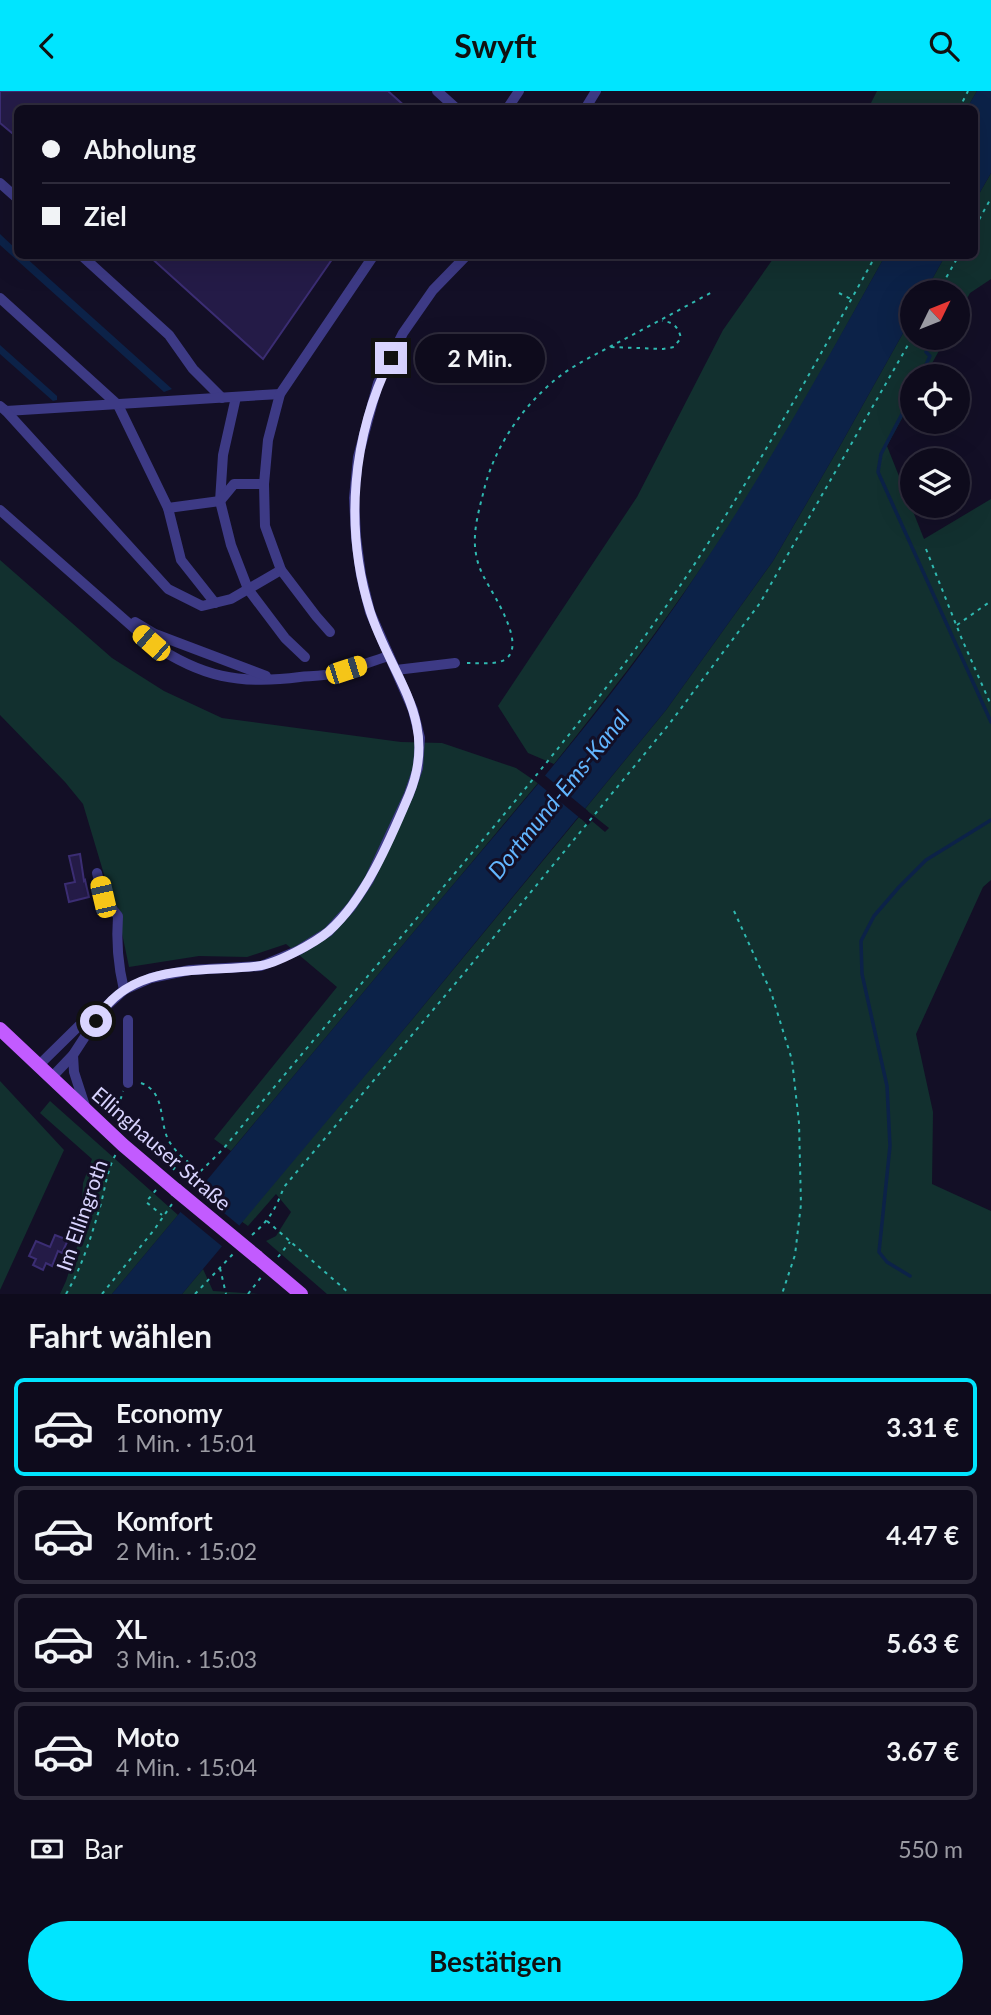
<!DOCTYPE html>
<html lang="de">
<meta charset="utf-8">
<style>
:root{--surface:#0e0b1c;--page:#171425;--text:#f1f3f6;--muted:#9b9ba3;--line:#2e2b3b;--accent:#00e5ff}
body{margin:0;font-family:Lato,sans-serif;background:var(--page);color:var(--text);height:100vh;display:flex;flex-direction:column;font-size:26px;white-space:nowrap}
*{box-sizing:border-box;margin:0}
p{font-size:23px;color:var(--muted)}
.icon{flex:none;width:38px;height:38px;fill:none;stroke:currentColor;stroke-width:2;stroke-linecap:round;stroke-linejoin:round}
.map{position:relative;height:1203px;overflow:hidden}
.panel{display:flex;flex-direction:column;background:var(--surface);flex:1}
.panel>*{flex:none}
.banner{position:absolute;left:14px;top:14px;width:964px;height:154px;border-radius:10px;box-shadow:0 7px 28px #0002,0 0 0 2px var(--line);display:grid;align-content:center;height:154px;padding:0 28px;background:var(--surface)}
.needle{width:46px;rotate:47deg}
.tools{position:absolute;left:900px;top:189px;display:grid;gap:14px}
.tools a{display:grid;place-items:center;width:70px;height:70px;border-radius:50%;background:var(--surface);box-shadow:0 7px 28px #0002,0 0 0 2px var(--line);font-size:35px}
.end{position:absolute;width:32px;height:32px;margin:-16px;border:9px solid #d9d4ff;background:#111;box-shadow:0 0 0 4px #111}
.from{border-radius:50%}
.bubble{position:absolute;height:49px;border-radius:24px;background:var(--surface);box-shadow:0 7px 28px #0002,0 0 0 2px var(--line);font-size:23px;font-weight:700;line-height:49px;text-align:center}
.car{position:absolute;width:21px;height:42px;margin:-21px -10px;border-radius:9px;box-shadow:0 0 5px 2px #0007;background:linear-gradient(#f5c518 24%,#345 0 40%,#f5c518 0 76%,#345 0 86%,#f5c518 0)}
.banner b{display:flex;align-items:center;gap:24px;height:66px;font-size:26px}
.banner b+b{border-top:2px solid var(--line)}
.banner i{width:18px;height:18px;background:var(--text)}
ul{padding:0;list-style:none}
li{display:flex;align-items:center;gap:21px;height:98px;margin:0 14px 10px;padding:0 14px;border:4px solid var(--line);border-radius:10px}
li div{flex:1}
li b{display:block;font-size:26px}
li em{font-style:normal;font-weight:700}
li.on{border-color:var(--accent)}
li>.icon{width:63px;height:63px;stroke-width:1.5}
h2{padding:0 28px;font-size:32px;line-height:84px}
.pay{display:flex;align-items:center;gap:18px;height:77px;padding:0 28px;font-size:26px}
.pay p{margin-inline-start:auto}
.button{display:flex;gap:14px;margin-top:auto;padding:14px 28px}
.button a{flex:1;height:80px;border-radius:42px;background:var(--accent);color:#111;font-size:28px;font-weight:700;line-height:80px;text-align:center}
header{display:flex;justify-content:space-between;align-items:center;height:91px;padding:0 28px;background:var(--accent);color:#111;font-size:32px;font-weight:700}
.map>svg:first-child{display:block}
</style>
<header><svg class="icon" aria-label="back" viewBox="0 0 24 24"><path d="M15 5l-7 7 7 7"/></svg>Swyft<svg class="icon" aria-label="search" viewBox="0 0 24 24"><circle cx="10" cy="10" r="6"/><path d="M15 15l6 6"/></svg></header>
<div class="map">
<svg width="991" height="1203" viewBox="0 0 991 1203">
<rect width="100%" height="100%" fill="#130f26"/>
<g fill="#12302f">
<path d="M877 0H977L967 17 868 18Z"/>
<path d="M991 82V188L970 202 957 225V201H925L945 165 975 164V110Z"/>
<path d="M775 165H885C840 245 797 327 748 405 690 499 623 587 554 673L528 662 498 615 637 406 723 239Z"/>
<path d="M912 226V247H946L925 285H912V309L887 355 924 448 991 408V789L983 796 916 943 933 1021 932 1093 991 1120V1203H327L266 1150 276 1145 291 1121 276 1103 248 1135 241 1130 410 931 579 726 588 734 592 730 605 741 609 737 585 718 666 619 773 470 841 353Z"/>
<path d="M0 469 112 567 164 600 222 627 401 651 442 652 516 677 538 692 231 1060 214 1048 337 896 286 853 247 866 199 865 129 876 123 847 83 713 65 691 0 624Z"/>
<path d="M0 990 64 1059 0 1199Z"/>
<path d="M50 1010 178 1124 112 1203H60L66 1190 80 1147 83 1092 92 1068 40 1022Z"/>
<path d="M203 1178 213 1200 259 1203H182Z"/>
</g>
<g fill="#0c2248">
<path d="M977 0H991V82L975 110V18L967 17Z"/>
<path d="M0 143 17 159 18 164 24 165 172 298 164 301 0 154Z"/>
<path d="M885 165H945L925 201H912V226L841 353 773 470 666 619 410 931 182 1203H112C222 1071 332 939 442 807 516 719 592 632 659 538 744 419 814 292 885 165Z"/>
<path d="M0 254 57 305V309L53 310 0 263Z"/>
</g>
<g fill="#130f26">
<path d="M542 682 588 720 581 728 535 690Z"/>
<path d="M195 1098 241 1136 224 1157 178 1119Z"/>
</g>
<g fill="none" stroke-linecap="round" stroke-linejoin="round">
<g stroke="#0c2248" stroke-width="3.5">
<path d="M921 285 930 265 926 261"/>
<path d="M912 304 881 363 878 381 991 631"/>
<path d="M910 1185 887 1171 879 1161 890 1055 887 995 862 883 861 850 874 825 899 796 926 769 991 729"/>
</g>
</g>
<g fill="#241b47" stroke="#3b2d73" stroke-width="2">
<path d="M0 0H388L408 18H18V47L0 32Z"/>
<path d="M148 164H335L263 268Z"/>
<path d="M80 763 84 790 85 789 89 806 69 811 65 793 75 791 69 765Z"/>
<path d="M55 1144 68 1149 62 1162 58 1160 52 1175 46 1172 43 1179 33 1174 36 1168 29 1165 36 1150 50 1156Z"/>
</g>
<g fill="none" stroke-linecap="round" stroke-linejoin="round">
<g stroke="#2fb8b0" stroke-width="2" stroke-dasharray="3.5 5" stroke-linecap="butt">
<path d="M959 18 968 0"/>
<path d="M975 136 991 107"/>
<path d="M938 201 959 164"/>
<path d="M839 202 851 208"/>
<path d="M611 256 663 258 674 256 681 247C678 236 674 231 662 230"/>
<path d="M926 458 961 546 991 614"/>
<path d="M957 534 991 510"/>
<path d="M467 572C477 572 489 573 499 571 533 562 493 504 485 488 481 481 477 471 476 463 472 442 479 419 484 399 494 357 522 316 555 289 573 274 595 264 615 253 648 236 681 218 714 200"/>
<path d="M734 820 771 901 792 969 799 1032 801 1113 795 1164 782 1203"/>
<path d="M141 992C165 1001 159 1026 167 1046 173 1060 187 1070 198 1079"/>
<path d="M110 1022 121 1007 123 1000"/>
<path d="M173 1079 182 1067"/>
<path d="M189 1093C202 1077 217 1066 229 1051 358 893 495 741 619 580 719 449 796 307 876 164"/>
<path d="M156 1099 146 1111 162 1124"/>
<path d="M267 1130 350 1203"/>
<path d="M252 1144C270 1128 275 1119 284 1096L465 881 670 632 760 512 912 247"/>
<path d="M278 1166 290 1151"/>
<path d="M220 1177 226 1203"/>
<path d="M66 1203C82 1176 91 1146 100 1116 105 1099 107 1078 116 1063"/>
<path d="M102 1203 154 1139 172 1113"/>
<path d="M195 1203 233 1163"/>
<path d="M248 1203 262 1185"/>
</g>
<g stroke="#3d3a85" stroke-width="10">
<path d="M437 0 457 18"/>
<path d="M507 18 519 0"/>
<path d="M585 18 596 0"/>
<path d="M0 92 18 108"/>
<path d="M81 164 169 244 193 278 222 307"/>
<path d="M0 207 118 314 168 417 181 469 215 512"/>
<path d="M236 306 223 364 220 410 231 454 248 498 285 547 305 566"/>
<path d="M0 315 6 320 280 303"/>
<path d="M6 320 168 498 202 515 231 508 281 479"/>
<path d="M168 417 220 410 234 393H264"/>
<path d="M0 419 151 552C201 586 239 594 300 586 312 585 325 585 337 582 355 577 372 570 389 565"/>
<path d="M135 531 155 543 266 585"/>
<path d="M330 541 316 525 281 479 265 435 264 393 268 349 280 303 374 164"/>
<path d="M396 579 455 572"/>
<path d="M97 782 103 806 118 825C116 851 118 874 124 899"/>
<path d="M128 929V992"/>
<path d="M73 964 74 981 86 1018"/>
<path d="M38 975 91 923 103 918"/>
<path d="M51 987 73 964 103 918 124 899 151 887 190 879 261 875 299 859 328 841 351 816 369 789 409 703 418 677 420 647 413 619 370 521 361 484 356 446 354 407 358 366 378 292 403 242 433 199 467 164"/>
</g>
<g stroke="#c25bff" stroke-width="14">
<path d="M0 938 123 1054 176 1099"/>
<path d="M257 1166 301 1203"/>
</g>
<path stroke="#c25bff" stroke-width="14" d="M176 1099 257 1166"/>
</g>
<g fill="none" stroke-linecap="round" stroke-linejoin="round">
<path stroke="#d9d4ff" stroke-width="9" d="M96 930C129 870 201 882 258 875 276 873 315 852 329 840 365 808 390 749 409 704 440 629 391 586 370 520 344 437 352 345 391 267"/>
</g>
<g text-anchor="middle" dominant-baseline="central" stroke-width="6" stroke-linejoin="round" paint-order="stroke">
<g font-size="21" fill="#d9d4ff" stroke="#130f26">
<text transform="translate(162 1057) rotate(41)">Ellinghauser Straße</text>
<text transform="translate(81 1124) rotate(-71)">Im Ellingroth</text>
</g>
<g font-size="23" font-style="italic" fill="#62b6ff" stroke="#130f26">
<text transform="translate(558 703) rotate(-51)">Dortmund-Ems-Kanal</text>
</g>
</g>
</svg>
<div class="tools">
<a><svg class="needle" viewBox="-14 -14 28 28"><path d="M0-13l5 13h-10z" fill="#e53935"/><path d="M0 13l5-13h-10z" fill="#9b9ba3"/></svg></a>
<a><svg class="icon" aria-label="locate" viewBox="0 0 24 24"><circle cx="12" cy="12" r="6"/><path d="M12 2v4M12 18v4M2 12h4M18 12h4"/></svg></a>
<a><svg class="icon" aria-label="layers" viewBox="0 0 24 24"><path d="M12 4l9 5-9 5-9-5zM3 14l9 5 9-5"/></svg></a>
</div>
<i class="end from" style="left:96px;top:930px"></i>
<i class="end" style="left:391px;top:267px"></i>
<div class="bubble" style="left:415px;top:243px;width:130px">2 Min.</div>
<i class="car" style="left:151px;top:552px;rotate:311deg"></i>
<i class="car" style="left:346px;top:579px;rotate:72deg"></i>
<i class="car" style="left:103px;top:806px;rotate:347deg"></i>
<div class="banner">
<b><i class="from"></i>Abholung</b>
<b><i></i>Ziel</b>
</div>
</div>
<section class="panel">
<h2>Fahrt wählen</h2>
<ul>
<li class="on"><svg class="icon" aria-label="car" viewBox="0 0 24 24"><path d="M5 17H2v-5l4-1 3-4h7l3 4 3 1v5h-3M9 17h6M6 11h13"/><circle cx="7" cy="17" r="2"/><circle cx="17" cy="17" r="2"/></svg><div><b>Economy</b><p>1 Min. · 15:01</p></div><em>3.31 €</em></li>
<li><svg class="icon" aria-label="car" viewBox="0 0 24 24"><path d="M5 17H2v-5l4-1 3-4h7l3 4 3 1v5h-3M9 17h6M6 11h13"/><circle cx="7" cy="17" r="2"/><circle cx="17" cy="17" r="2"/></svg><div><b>Komfort</b><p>2 Min. · 15:02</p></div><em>4.47 €</em></li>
<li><svg class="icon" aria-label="car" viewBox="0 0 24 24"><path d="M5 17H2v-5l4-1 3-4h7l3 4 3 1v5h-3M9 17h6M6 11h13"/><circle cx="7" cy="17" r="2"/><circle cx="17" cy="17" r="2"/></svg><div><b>XL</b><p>3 Min. · 15:03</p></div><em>5.63 €</em></li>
<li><svg class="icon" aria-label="car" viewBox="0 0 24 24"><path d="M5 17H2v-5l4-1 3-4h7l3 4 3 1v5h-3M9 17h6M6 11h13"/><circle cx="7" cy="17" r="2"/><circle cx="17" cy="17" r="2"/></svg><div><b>Moto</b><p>4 Min. · 15:04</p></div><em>3.67 €</em></li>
</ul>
<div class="pay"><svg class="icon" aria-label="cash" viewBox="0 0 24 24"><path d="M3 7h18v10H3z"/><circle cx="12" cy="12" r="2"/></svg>Bar<p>550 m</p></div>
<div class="button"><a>Bestätigen</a></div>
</section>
